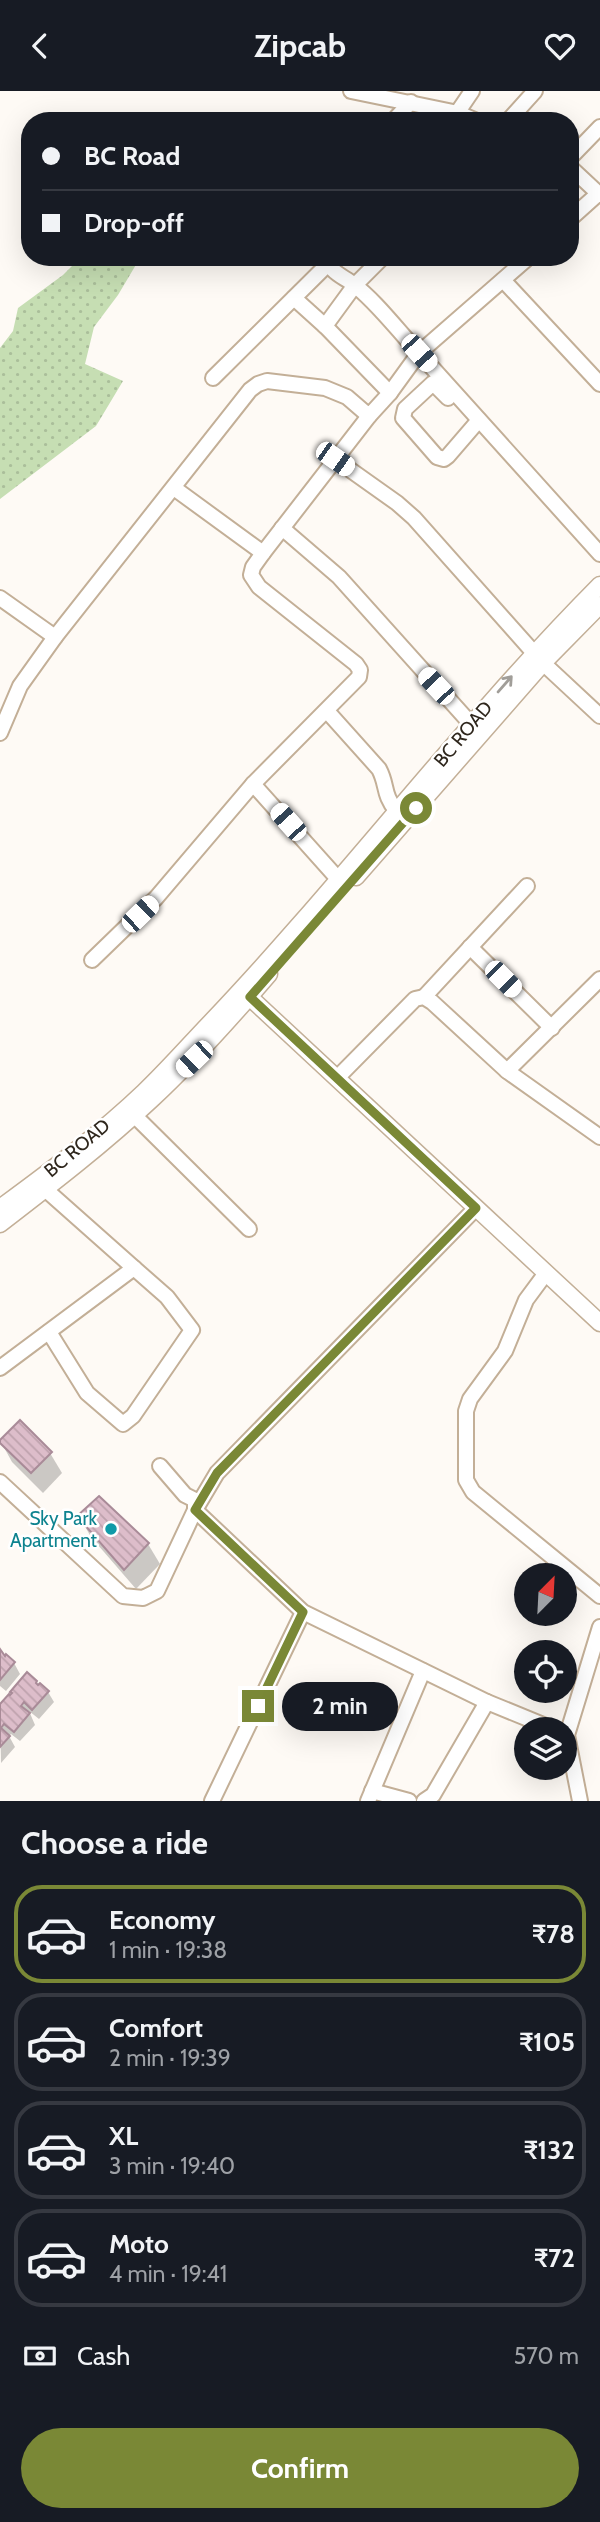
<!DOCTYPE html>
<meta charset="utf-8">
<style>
:root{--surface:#171b24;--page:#20242c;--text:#f1f3f6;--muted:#9ea1a6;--line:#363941;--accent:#7a8836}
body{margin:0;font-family:Cabin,sans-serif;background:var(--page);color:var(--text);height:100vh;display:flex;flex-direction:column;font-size:26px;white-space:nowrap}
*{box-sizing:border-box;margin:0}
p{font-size:23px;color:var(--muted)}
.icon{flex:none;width:38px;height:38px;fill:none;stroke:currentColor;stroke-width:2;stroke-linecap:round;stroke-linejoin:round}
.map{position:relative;height:1710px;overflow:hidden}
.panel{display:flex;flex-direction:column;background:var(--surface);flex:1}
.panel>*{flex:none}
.banner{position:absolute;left:21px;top:21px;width:558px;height:154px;border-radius:28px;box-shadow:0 7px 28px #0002;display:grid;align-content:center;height:154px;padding:0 21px;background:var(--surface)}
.needle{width:46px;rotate:24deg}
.buttons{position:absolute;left:514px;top:1472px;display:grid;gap:14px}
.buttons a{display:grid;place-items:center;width:63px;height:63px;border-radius:50%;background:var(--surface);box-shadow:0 7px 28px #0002;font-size:35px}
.end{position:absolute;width:32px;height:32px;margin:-16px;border:9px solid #7a8836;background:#fff;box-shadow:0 0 0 4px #fff}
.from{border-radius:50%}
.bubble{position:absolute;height:49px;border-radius:24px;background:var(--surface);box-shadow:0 7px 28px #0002;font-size:23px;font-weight:700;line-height:49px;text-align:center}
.car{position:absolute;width:21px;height:42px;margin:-21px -10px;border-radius:9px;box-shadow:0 0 5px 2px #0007;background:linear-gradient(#fff 24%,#345 0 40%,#fff 0 76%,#345 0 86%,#fff 0)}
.banner b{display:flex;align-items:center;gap:24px;height:66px;font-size:26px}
.banner b+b{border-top:2px solid var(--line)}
.banner i{width:18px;height:18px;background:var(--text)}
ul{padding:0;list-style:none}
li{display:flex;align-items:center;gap:21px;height:98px;margin:0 14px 10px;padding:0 7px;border:4px solid var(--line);border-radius:28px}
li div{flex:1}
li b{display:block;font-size:26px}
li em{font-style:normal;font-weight:700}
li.current{border-color:var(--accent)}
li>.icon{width:63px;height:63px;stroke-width:1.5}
h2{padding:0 21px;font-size:32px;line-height:84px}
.pay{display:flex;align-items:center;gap:18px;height:77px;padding:0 21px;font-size:26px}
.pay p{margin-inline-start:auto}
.button{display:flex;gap:14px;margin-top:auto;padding:14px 21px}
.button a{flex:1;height:80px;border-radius:42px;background:var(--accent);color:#fff;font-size:28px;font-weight:700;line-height:80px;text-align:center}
header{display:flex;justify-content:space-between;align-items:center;height:91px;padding:0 21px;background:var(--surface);font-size:32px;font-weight:700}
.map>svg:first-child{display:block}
</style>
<header><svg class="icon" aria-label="back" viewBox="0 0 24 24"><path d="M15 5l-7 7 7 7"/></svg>Zipcab<svg class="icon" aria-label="heart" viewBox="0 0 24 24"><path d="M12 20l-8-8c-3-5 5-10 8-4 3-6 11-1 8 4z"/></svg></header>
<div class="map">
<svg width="600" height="1710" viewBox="0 0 600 1710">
<defs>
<pattern id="grass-dots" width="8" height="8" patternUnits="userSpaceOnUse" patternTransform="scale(1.75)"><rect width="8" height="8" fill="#c6deb3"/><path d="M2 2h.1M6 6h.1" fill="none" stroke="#aabe9a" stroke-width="1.8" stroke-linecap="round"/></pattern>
<pattern id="building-back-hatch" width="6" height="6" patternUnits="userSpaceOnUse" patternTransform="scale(1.75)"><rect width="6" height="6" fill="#ddbdca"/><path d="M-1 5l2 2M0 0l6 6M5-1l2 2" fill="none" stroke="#bea2ad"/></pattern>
</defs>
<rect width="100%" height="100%" fill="#fefaf5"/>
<path fill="url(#grass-dots)" d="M81 166H136L137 172 118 204 94 236 85 273 123 290 96 335 0 408V257L13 240 18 217 63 184Z"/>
<g fill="#0003">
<path d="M1 1351 50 1362 62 1382 43 1402 12 1371Z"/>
<path d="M79 1425 148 1453 160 1473 136 1498 91 1446Z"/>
<path d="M0 1560 5 1567 14 1572 20 1583 6 1600 0 1595Z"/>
<path d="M36 1591 39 1596 48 1601 54 1611 39 1628 29 1620 35 1634 20 1650 11 1643 9 1645 15 1656 1 1672 0 1616Z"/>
</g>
<g fill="url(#building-back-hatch)" stroke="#a98b98" stroke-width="2">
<path d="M20 1329 52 1361 31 1382 0 1352V1349Z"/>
<path d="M99 1405 149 1452 124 1479 77 1425Z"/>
<path d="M0 1558 5 1565 6 1563 15 1571 0 1589Z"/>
<path d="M27 1581 37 1590 36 1592 38 1594 40 1592 49 1600 32 1619 24 1611 21 1615 30 1622 14 1641 4 1633 1 1637 10 1645 0 1656V1613L9 1603 10 1604 12 1602 10 1601Z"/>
</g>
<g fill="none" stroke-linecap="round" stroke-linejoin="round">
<g stroke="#c3af97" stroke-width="18">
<g id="minor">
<path d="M351 0 458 22 477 30"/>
<path d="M453 28 472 0"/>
<path d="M393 30 411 11"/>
<path d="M508 30 535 0"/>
<path d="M570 67 600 36"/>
<path d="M570 76 600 104"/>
<path d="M570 128 599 102"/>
<path d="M529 166 419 262 600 463"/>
<path d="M503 189 600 293"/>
<path d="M294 207 325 235 390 302"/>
<path d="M325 235 355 194 383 166"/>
<path d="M213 287 328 173"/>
<path d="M448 307 433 292 405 318 403 327 437 366 444 368 448 365 479 329"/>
<path d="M335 368 397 412 414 427 534 562"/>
<path d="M174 397 263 462"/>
<path d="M282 437 339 486 471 633"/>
<path d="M0 507 55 546"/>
<path d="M543 572 600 625"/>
<path d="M327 620 379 678C388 695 382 702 397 721"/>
<path d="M0 642 20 595 55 546 250 299 258 293 267 290 325 297 347 306 369 325 390 302 419 262C399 241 376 210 353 193 343 185 328 181 328 166"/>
<path d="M253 693 339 789"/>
<path d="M470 856 552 937"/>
<path d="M92 869 156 807 253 693 359 586 360 579 356 573 259 496 251 484 253 476 263 462 369 325"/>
<path d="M424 906 527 795"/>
<path d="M507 980 600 1046"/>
<path d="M337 987 415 908 424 906 432 911 507 980 600 888"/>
<path d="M134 1024 249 1138"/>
<path d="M546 1182 526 1209 505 1260 470 1308 466 1320V1389L473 1401 600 1505"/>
<path d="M49 1241 87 1302 123 1333 133 1325 192 1239 167 1206 134 1177"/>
<path d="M0 1277 134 1177 45 1098"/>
<path d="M160 1375 185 1404 195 1409V1419"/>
<path d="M0 1391 123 1505 143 1507 157 1500 195 1419 303 1521 487 1611 553 1638"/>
<path d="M195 1419 217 1382 476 1117"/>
<path d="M372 1700 409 1710"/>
<path d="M212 1710 303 1521"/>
<path d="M368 1710 423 1580"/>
<path d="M424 1710 433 1704 487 1611"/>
<path d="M580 1710 567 1644 600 1536"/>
</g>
</g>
<g stroke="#c3af97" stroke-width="19">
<g id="tertiary">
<path d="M356 786 543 572 600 514"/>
<path d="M243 900 600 1232"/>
<path d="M0 1117C49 1081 100 1043 144 1001 167 979 188 955 210 932 345 790 462 633 600 494"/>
<path d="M0 1133C52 1093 104 1053 152 1008 194 969 232 926 269 883"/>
</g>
</g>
<use href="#minor" stroke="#fff" stroke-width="14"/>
<use href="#tertiary" stroke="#fff" stroke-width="16"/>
</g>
<defs><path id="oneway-shaft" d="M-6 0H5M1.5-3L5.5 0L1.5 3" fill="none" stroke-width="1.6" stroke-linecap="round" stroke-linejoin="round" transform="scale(1.75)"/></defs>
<use stroke="#a19e99" href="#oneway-shaft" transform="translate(505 593) rotate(-49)"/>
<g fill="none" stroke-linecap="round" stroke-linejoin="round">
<path stroke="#7a8836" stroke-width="9" d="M258 1615 303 1521 195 1419 217 1382 476 1117 250 906 416 717"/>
</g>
<circle fill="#0f9aa8" stroke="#fff" stroke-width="2.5" cx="111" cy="1438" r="7"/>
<g text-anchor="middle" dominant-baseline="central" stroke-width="5" stroke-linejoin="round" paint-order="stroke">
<g font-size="19" fill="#2f271d" stroke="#fff">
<text transform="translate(463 643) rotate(-50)">BC ROAD</text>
<text transform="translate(77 1057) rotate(-40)">BC ROAD</text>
</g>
<g font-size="19" fill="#0d838f" stroke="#fff" text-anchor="end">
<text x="97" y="1427">Sky Park<tspan x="97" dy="22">Apartment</tspan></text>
</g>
</g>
</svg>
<div class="buttons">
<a><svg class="needle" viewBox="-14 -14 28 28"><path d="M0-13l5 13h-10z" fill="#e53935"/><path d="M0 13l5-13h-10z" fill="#9ea1a6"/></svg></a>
<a><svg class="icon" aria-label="locate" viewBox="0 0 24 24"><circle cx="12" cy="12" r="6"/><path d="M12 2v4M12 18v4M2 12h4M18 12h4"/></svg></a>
<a><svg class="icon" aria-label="layers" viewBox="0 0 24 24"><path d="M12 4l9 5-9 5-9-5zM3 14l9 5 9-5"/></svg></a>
</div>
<i class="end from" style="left:416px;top:717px"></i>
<i class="end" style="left:258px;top:1615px"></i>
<div class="bubble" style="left:282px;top:1591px;width:116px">2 min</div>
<i class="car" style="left:419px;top:262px;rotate:138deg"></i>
<i class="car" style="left:335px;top:368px;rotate:125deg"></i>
<i class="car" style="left:436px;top:595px;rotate:317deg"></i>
<i class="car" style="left:288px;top:731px;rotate:318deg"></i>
<i class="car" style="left:140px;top:823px;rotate:46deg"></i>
<i class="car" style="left:503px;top:888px;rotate:135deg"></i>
<i class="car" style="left:194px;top:968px;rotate:226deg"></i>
<div class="banner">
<b><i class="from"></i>BC Road</b>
<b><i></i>Drop-off</b>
</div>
</div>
<section class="panel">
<h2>Choose a ride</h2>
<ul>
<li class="current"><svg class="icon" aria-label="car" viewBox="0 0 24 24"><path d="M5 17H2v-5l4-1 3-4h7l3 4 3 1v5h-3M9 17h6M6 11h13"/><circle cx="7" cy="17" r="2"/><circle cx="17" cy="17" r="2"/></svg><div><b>Economy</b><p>1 min · 19:38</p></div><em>₹78</em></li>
<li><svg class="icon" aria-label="car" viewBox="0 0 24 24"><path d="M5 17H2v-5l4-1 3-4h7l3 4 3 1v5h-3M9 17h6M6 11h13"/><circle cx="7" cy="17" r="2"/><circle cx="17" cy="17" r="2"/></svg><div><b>Comfort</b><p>2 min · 19:39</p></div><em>₹105</em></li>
<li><svg class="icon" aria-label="car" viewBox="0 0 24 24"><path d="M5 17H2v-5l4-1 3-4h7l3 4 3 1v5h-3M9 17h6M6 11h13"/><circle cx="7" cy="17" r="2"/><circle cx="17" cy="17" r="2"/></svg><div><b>XL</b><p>3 min · 19:40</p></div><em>₹132</em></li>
<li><svg class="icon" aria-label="car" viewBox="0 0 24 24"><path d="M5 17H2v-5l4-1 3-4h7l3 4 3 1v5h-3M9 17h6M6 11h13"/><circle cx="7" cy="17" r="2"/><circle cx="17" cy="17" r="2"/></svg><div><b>Moto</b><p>4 min · 19:41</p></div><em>₹72</em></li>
</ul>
<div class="pay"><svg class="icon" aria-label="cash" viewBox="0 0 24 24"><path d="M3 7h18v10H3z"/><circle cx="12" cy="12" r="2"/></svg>Cash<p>570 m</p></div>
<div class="button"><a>Confirm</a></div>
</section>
